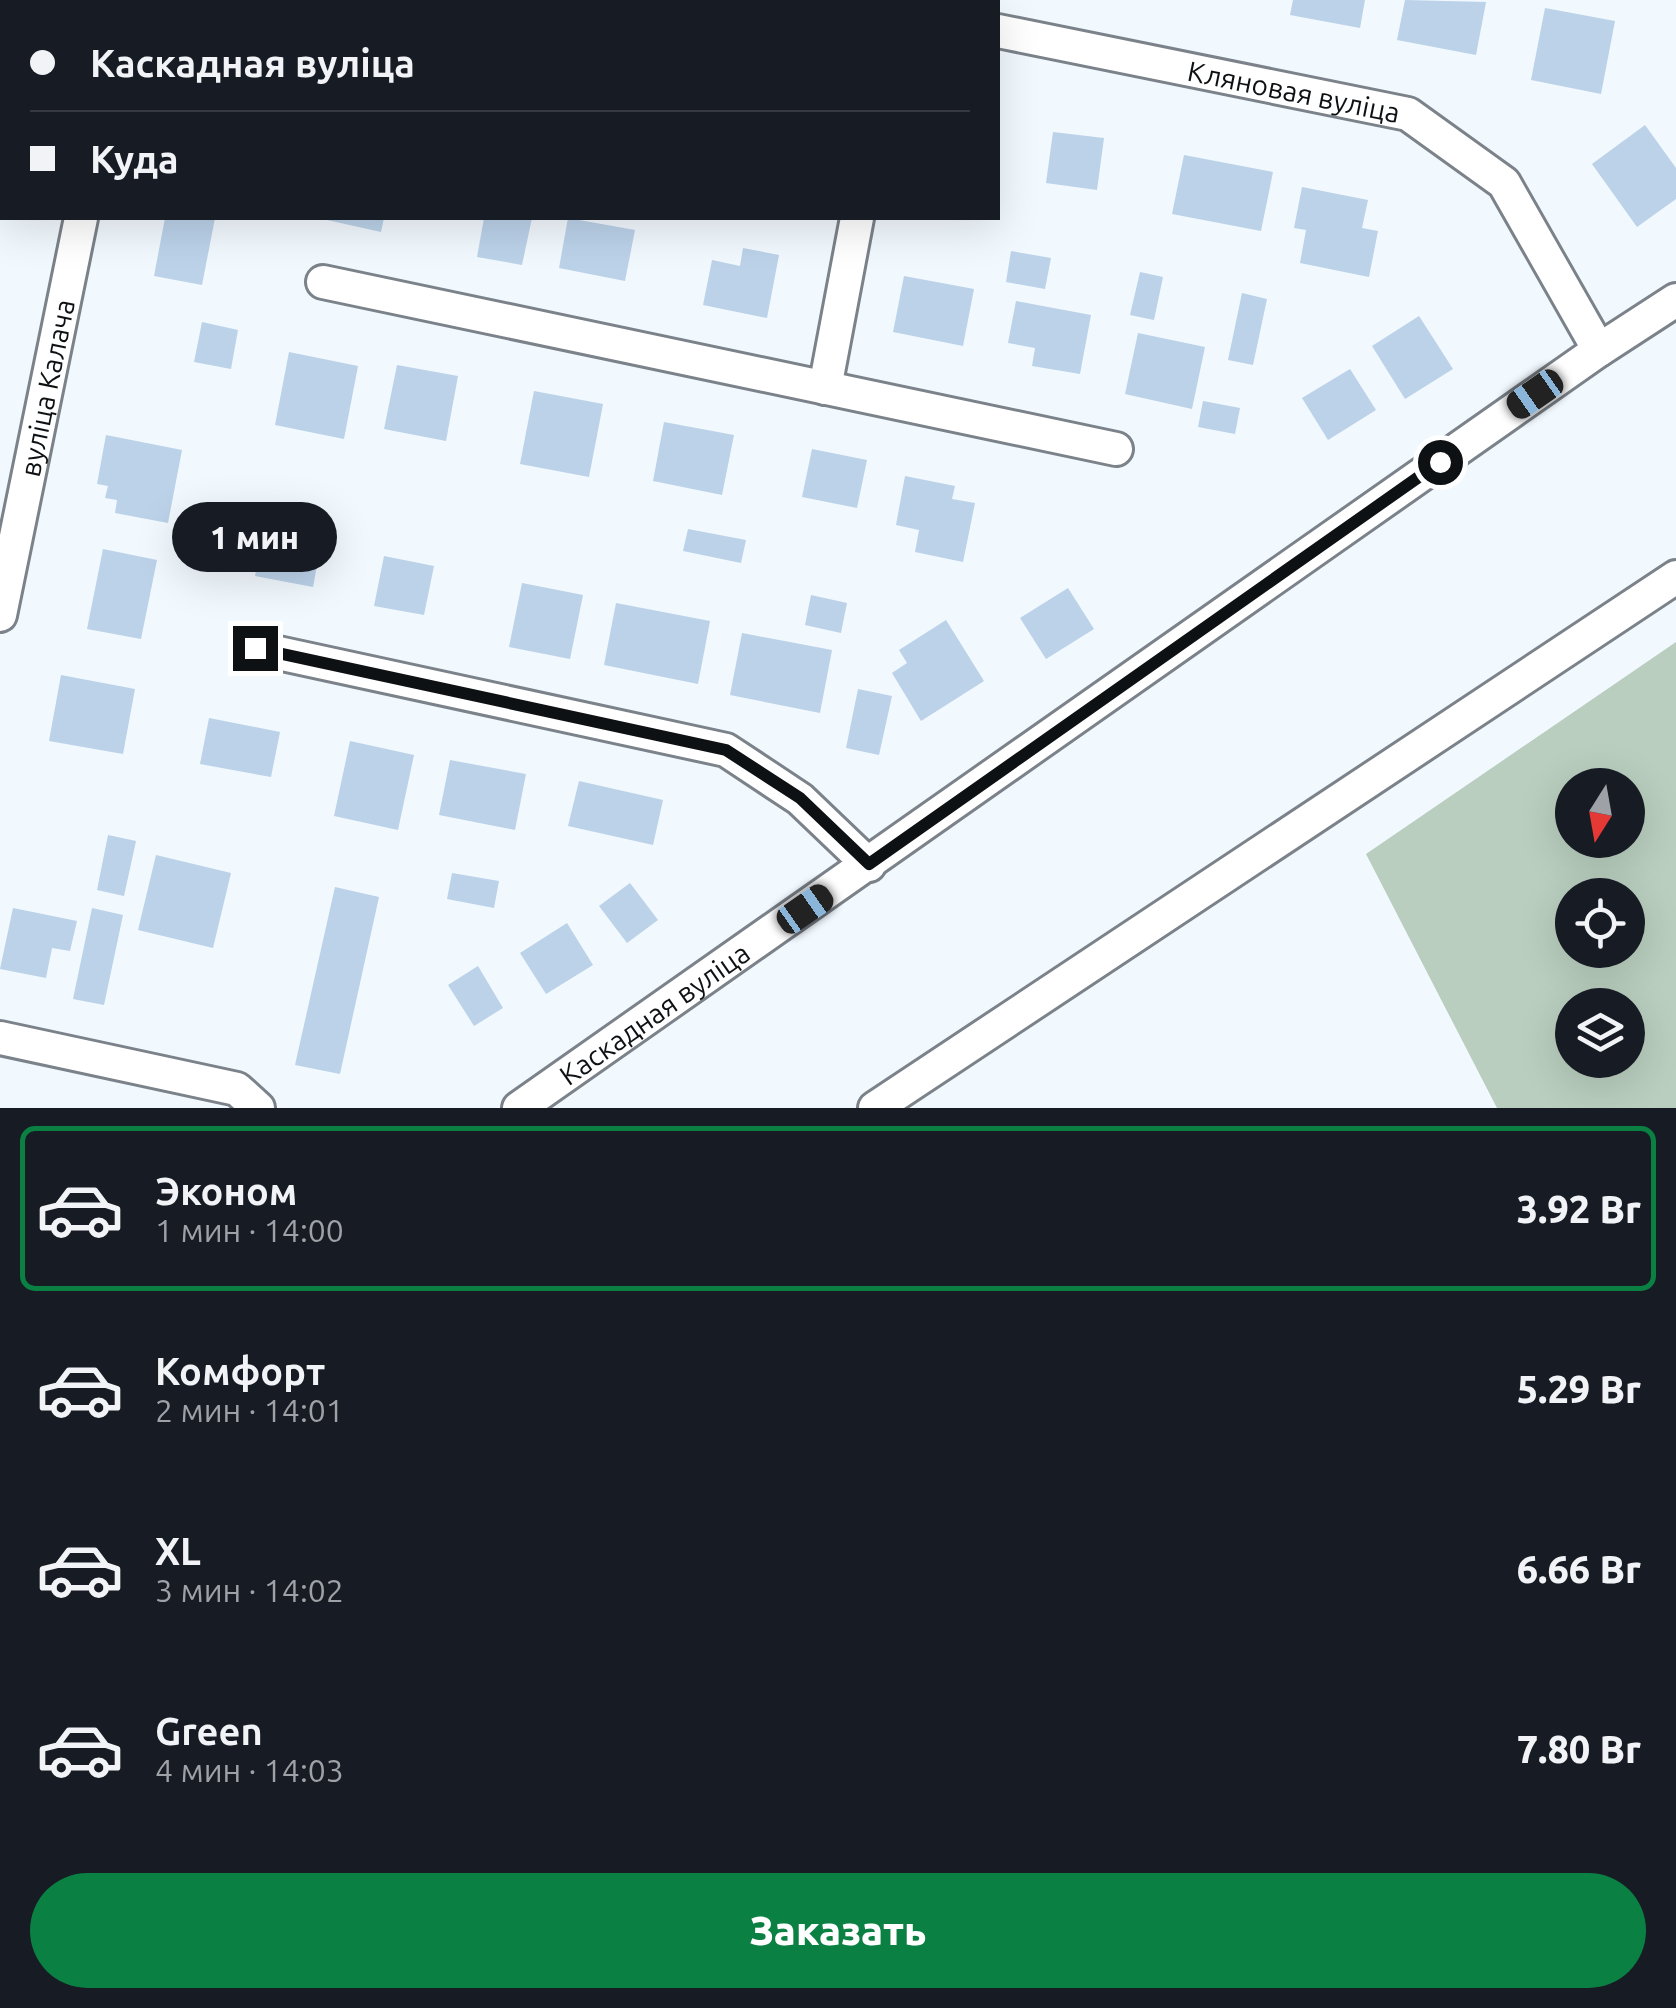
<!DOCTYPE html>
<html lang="ru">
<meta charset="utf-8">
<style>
:root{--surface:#171b24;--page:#242831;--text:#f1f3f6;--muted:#9ea1a6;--line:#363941;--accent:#0b8043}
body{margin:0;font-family:Ubuntu,sans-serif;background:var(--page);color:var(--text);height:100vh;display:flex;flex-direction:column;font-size:38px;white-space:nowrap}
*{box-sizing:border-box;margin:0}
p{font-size:32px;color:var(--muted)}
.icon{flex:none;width:55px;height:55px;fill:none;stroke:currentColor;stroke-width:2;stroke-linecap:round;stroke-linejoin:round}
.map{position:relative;height:1108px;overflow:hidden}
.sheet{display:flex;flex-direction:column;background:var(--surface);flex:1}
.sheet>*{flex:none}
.hud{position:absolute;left:0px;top:0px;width:1000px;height:220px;box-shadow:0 10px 40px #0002;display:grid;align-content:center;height:220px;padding:0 30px;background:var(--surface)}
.needle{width:65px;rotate:191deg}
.fabs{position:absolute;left:1555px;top:768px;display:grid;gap:20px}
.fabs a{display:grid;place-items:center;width:90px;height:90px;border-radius:50%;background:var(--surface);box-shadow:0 10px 40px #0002;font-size:50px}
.end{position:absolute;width:45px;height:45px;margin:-22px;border:12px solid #0e1113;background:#fff;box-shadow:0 0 0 5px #fff}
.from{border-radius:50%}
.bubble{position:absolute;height:70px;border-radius:35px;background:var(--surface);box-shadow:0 10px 40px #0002;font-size:32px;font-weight:800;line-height:70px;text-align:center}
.car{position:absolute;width:30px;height:60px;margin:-30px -15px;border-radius:12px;box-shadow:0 0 8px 2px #0007;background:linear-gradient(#222 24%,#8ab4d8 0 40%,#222 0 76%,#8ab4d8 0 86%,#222 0)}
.hud b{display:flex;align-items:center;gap:35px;height:95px;font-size:38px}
.hud b+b{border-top:2px solid var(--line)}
.hud i{width:25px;height:25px;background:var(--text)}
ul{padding:18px 0 0;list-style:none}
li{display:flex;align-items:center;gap:30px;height:165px;margin:0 20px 15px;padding:0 10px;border:5px solid transparent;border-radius:15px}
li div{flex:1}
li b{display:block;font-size:38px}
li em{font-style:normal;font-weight:800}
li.on{border-color:var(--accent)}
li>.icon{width:90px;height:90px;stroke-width:1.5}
.cta{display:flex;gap:20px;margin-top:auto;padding:20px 30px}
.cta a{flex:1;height:115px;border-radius:60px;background:var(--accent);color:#fff;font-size:40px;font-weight:800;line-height:115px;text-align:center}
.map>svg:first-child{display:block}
</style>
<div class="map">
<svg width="1676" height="1108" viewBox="0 0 1676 1108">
<rect width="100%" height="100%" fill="#f1f8fe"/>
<path fill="#b9cebf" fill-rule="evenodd" d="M1676 642V1108H1497L1366 854ZM1572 785H1628V840H1572ZM1572 895H1628V950H1572ZM1572 1005H1628V1060H1572Z"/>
<g fill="#bbd2e9">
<path d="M1293 0H1365L1360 28 1290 15Z"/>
<path d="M1405 0 1486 2 1476 55 1397 40Z"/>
<path d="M1545 8 1615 21 1601 94 1531 80Z"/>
<path d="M1645 125 1676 168V199L1637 227 1592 164Z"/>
<path d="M1053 132 1104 138 1097 190 1046 183Z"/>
<path d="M1184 155 1273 172 1261 231 1172 214Z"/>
<path d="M1302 187 1368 200 1362 228 1378 231 1369 277 1300 263 1306 230 1294 228Z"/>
<path d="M165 218H215L202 285 154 276Z"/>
<path d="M318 218H384L381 232Z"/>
<path d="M484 218H532L522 265 477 257Z"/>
<path d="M568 218 635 230 625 281 559 268Z"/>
<path d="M743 248 779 255 767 318 703 305 712 260 740 266Z"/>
<path d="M1011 251 1051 258 1045 289 1006 282Z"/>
<path d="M1140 272 1163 277 1154 320 1130 315Z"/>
<path d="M904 276 974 289 963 346 893 332Z"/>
<path d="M1242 293 1267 299 1253 365 1228 360Z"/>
<path d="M1016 301 1091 315 1080 374 1032 366 1035 348 1008 343Z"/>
<path d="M1419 316 1453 369 1405 399 1372 346Z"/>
<path d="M202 322 238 330 231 369 194 362Z"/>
<path d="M1138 333 1205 347 1192 409 1125 394Z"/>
<path d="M289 352 358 366 344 439 275 425Z"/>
<path d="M397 365 458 376 446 441 384 429Z"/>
<path d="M1350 369 1376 410 1328 440 1302 398Z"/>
<path d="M534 391 603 404 589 477 520 464Z"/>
<path d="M1203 401 1240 408 1235 434 1198 427Z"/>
<path d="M664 422 734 435 722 495 653 481Z"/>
<path d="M106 435 182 450 168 523 115 513 117 500 105 498 108 486 97 484Z"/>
<path d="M812 449 867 460 857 508 802 497Z"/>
<path d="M905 476 955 486 952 499 975 503 963 562 915 552 919 530 896 525Z"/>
<path d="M264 527 322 538 313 587 255 576Z"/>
<path d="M688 529 746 540 741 563 683 551Z"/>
<path d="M103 549 157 560 141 639 87 629Z"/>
<path d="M384 556 434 566 424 615 374 606Z"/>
<path d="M522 583 583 595 570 659 509 647Z"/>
<path d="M1068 588 1094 629 1046 659 1020 618Z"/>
<path d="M811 595 847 603 841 633 805 625Z"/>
<path d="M616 603 710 621 698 684 604 665Z"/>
<path d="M946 620 984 681 921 721 892 673 907 663 899 650Z"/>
<path d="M742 633 832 650 820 713 730 695Z"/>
<path d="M61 675 135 689 123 754 49 741Z"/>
<path d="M858 689 892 696 879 755 846 748Z"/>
<path d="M209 718 280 732 271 777 200 764Z"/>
<path d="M350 741 414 755 398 830 334 816Z"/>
<path d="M450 760 526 774 515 830 439 815Z"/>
<path d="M579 781 663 800 653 845 568 826Z"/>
<path d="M108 835 136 841 124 896 97 890Z"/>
<path d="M156 855 231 873 213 948 138 930Z"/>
<path d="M452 873 499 881 494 908 447 899Z"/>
<path d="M630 883 658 920 627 943 599 906Z"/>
<path d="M335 887 379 897 340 1074 295 1065Z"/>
<path d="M13 908 77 921 70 951 52 948 46 978 0 969Z"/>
<path d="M92 908 123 915 104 1005 73 999Z"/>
<path d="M567 923 593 965 546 994 520 953Z"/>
<path d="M478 966 503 1008 474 1026 448 985Z"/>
</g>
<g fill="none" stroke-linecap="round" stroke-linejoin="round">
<g stroke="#7b828a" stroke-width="38">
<g id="street">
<path d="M848 0 860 2"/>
<path d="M125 2V0"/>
<path id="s1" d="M998 31 1408 114 1504 183 1599 350"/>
<path d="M323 282 1116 449"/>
<path d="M825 388 857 218"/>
<path id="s2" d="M0 615 81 218"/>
<path d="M255 648 726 750 800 799 869 865"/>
<path d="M0 1038 237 1089 258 1108"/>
<path id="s3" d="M519 1108 1599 350 1676 300"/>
<path d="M875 1108 1676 577"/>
</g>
</g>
<use href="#street" stroke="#fff" stroke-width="32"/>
</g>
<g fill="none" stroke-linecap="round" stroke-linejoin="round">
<path stroke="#0e1113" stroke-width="12" d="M255 648 726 750 800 798 869 864 1440 462"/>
</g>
<g text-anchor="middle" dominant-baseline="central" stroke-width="9" stroke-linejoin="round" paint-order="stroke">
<g font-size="28" fill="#0e1113" stroke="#fff">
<text stroke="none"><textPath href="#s1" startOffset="302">Кляновая вуліца</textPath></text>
<text stroke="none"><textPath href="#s2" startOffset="232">вуліца Калача</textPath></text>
<text stroke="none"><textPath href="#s3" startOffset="165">Каскадная вуліца</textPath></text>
</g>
</g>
</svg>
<div class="fabs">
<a><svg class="needle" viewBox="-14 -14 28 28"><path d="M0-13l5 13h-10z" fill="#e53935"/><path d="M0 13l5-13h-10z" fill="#9ea1a6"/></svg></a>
<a><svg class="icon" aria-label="locate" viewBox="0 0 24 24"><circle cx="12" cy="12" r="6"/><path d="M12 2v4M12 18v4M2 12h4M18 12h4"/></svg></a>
<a><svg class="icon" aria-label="layers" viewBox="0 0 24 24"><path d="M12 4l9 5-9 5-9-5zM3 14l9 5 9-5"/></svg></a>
</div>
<i class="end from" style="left:1440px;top:462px"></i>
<i class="end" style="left:255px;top:648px"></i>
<div class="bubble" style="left:172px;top:502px;width:165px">1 мин</div>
<i class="car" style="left:1535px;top:394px;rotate:235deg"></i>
<i class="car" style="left:805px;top:909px;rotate:55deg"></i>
<div class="hud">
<b><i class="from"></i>Каскадная вуліца</b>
<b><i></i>Куда</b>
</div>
</div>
<section class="sheet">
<ul>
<li class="on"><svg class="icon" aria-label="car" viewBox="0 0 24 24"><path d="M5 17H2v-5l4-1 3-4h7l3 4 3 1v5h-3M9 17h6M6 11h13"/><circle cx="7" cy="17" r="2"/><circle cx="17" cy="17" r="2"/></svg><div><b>Эконом</b><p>1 мин · 14:00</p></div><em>3.92 Br</em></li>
<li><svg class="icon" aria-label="car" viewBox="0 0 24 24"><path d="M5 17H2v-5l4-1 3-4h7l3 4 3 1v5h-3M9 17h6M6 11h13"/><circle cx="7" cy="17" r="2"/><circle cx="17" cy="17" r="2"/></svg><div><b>Комфорт</b><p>2 мин · 14:01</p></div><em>5.29 Br</em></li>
<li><svg class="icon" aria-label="car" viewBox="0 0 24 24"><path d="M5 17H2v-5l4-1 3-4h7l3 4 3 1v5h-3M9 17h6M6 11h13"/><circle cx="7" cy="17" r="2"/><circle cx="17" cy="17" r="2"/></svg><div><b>XL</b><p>3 мин · 14:02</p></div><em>6.66 Br</em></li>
<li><svg class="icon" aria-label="car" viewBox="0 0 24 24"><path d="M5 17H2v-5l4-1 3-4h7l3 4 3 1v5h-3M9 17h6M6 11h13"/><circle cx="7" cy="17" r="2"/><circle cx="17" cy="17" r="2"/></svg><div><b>Green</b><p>4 мин · 14:03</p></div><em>7.80 Br</em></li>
</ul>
<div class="cta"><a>Заказать</a></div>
</section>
